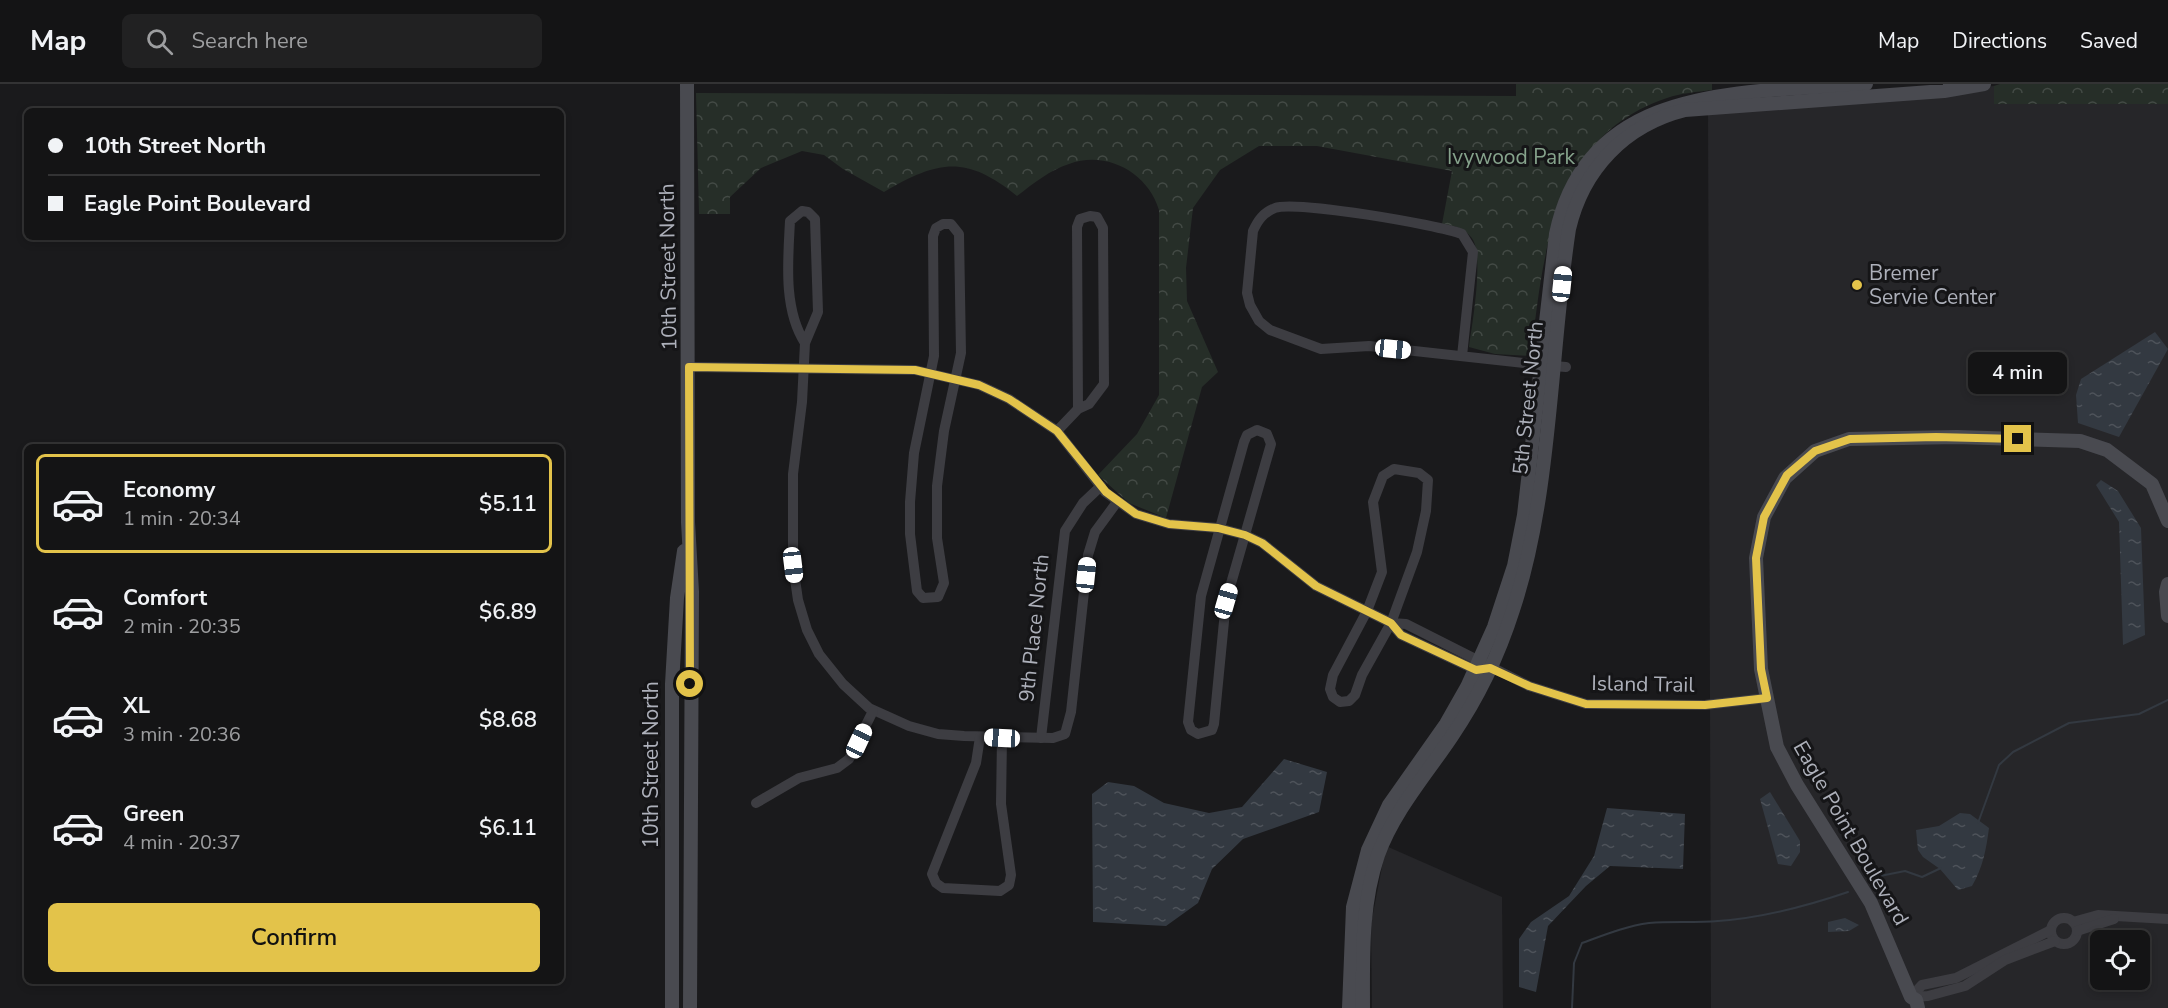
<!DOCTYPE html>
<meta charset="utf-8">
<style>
:root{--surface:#141415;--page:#212122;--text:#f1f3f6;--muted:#9d9ea0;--line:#333334;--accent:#e3c34a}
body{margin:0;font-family:"Nunito Sans",sans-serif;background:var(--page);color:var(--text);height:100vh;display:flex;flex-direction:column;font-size:22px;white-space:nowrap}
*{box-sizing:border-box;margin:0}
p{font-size:20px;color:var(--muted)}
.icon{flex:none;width:33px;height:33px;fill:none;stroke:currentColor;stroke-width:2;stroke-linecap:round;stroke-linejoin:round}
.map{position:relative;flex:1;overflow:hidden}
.drawer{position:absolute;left:24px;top:360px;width:540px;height:540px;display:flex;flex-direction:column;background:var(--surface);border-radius:9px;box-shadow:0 3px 9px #0003,0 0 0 2px var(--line)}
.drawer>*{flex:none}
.hud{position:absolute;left:24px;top:24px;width:540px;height:132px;border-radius:9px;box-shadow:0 3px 9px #0003,0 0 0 2px var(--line);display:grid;align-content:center;height:132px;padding:0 24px;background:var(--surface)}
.controls{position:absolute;left:2090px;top:846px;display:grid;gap:12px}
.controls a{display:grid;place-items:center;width:60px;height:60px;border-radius:9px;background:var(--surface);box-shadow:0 3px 9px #0003,0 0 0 2px var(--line);font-size:30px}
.end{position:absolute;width:27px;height:27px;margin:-14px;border:8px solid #e3c34a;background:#111;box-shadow:0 0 0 3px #111}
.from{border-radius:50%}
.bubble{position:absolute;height:42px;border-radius:9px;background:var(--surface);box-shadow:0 3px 9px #0003,0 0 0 2px var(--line);font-size:20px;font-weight:600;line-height:42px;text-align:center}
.car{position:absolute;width:18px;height:36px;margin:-18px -9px;border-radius:8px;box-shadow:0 0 4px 2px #0007;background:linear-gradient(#fff 24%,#345 0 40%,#fff 0 76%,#345 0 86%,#fff 0)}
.hud b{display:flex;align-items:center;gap:21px;height:57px;font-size:22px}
.hud b+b{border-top:2px solid var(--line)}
.hud i{width:15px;height:15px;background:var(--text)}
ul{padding:10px 0 0;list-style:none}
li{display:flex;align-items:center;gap:18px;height:99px;margin:0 12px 9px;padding:0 12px;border:3px solid transparent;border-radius:9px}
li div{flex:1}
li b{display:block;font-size:22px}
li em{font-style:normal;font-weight:600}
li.on{border-color:var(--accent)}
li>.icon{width:54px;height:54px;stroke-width:1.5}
.cta{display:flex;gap:12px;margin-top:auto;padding:12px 24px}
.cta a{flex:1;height:69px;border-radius:9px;background:var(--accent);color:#111;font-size:24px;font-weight:600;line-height:69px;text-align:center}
header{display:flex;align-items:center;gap:36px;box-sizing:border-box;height:84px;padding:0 30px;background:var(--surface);border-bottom:2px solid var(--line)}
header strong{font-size:28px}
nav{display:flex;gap:33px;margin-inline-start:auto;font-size:21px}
.search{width:420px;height:54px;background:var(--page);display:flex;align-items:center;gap:15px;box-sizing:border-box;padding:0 21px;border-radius:9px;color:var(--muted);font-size:22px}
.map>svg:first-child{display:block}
</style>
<header>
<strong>Map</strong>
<div class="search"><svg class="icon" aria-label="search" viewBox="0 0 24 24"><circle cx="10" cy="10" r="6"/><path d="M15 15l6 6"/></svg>Search here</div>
<nav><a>Map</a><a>Directions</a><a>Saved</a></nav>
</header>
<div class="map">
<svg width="2168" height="924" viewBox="0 0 2168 924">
<defs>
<pattern id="park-crowns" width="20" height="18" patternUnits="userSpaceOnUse" patternTransform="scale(1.5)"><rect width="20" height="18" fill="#262e28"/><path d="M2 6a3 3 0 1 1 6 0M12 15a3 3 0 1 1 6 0" fill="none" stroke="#434a45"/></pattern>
<pattern id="water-ripples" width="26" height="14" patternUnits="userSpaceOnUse" patternTransform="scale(1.5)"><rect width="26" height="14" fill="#333941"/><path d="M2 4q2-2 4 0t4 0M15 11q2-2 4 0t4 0" fill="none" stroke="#4e535a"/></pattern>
</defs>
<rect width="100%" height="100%" fill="#1a1a1c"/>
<g fill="#262629" fill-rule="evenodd">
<path d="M1994 2V20H2168V924H1711L1708 27ZM2100 856H2139V896H2100Z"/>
<path d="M1386 762 1502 813 1503 924H1372L1371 840Z"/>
</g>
<g fill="url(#park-crowns)">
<path d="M1516 0H1712V6C1697 8 1681 9 1667 14 1553 52 1543 169 1531 272L1495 270 1469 263C1472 241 1485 168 1471 153 1463 143 1454 142 1442 140L1452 87 1317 62H1259L1220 86 1193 124 1186 184 1187 217 1218 288 1202 303 1166 434 1129 419 1098 391 1137 350 1159 311V126C1148 89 1107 66 1069 80 1050 86 1034 99 1017 112 966 71 939 76 884 108L843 85 824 71 802 67 761 84 730 113V130H699L696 9 1516 12Z"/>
<path d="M2000 0H2168V20H1994V2Z"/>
</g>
<g fill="url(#water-ripples)">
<path d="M2155 248 2168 265 2119 353 2078 339 2076 311 2081 295Z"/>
<path d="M2101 396 2118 407 2141 444 2145 551 2123 561 2119 438 2096 401Z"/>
<path d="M1284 675 1327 688 1319 728 1243 755 1212 785 1198 819 1166 842 1093 838 1092 710 1108 698 1134 702 1164 719 1209 729 1242 723Z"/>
<path d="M1770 708 1800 757V768L1791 782 1778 780 1760 715Z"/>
<path d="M1607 724 1685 730 1683 785 1610 782 1586 802 1548 842 1536 908 1519 903V855L1531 838 1569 812 1594 772Z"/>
<path d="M1960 729 1970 730 1989 744C1986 766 1983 783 1972 802L1958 806 1940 785 1923 773 1918 766 1916 746 1939 742Z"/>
<path d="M1845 834 1859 841 1849 847 1828 848V838Z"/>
</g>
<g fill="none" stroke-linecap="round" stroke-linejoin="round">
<g stroke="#333941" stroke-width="2">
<path d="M1978 739 1999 681 2013 668 2069 639 2139 630 2168 616"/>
<path d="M1870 794 1905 787 1922 793 1941 784"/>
<path d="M1572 924 1574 879 1582 859C1604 851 1626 842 1649 839 1671 837 1695 839 1718 837 1762 834 1807 822 1848 808"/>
</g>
<g stroke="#3d3d42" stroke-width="10">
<path d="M943 140H951L959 150 961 269 944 347 937 402V454L944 499 938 513 923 514 917 507 910 450V418L914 369 934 272 933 152 936 144Z"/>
<path d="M805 259C783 225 788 176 790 137L802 127 808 128 815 135 818 228 805 259 802 318 793 390V481L798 516 807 546 819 570 843 600 869 624 909 642 938 650 964 652 1053 654 1065 650 1071 628 1088 471 1095 448 1117 418"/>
<path d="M1462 272 1473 168 1462 150C1439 141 1294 116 1275 124 1263 129 1258 136 1253 147L1247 209 1250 221 1259 237 1270 246 1321 265 1369 262 1541 281 1566 283"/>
<path d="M689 283 915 286 979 301 1009 315 1057 347 1105 408 1136 430 1169 440 1218 444 1245 451 1262 459 1316 502 1391 539 1401 551 1476 586 1481 585"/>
<path d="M1257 346 1267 350 1271 360 1226 517 1214 640 1212 646 1198 650 1191 646 1188 638 1201 512 1244 358 1247 351Z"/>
<path d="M1057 347 1078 325 1089 320 1104 300 1103 144 1097 133 1090 132 1080 135 1077 143 1078 325"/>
<path d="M1394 385 1419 389 1428 396 1426 427 1417 468 1391 539 1362 591 1355 611 1349 617 1340 618 1333 613 1330 605 1333 591 1367 527 1382 488 1373 418 1383 392Z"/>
<path d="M1391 539 1406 540 1529 602 1586 620 1705 621 1767 614"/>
<path d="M980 653 976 679 932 790 936 799 943 804 1000 807 1009 801 1011 791 1001 720 1002 654"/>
<path d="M1041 654 1065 447 1083 419 1101 402"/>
<path d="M756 719 799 694 837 684 849 675 873 627"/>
<circle cx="2064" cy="847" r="13"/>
<path d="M2073 838 2098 831 2168 835"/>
<path d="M2077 847 2114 835"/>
<path d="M1911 913 1922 901 1956 894 2051 846"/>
<path d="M1911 913 1928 912 1965 902 2005 876 2055 857"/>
</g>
<g stroke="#494a50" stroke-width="14">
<path d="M687 0 688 438 692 508 690 924"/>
<path d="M2168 500 2166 508 2168 532"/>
<path d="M672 924V600L677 514 684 467"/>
<path d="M1349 924 1353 823 1368 766 1389 721 1446 640 1467 603 1494 543 1514 482 1524 431 1556 150C1587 0 1740 9 1866 0"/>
<path d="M1363 924C1363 872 1361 821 1378 771 1394 727 1426 691 1452 652 1478 614 1499 570 1513 526 1552 408 1550 268 1569 145 1583 85 1625 41 1685 26L1944 7 1984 0"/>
<path d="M1918 924 1916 916 1911 913 1871 819 1797 701 1777 663 1761 585 1756 474 1764 433 1785 394 1815 367 1849 355 1957 353 2080 357 2107 366 2152 400 2168 437"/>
</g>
</g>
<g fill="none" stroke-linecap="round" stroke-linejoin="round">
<path stroke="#e3c34a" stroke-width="8" d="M690 600 689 283 915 286 979 301 1009 315 1057 347 1106 408 1136 430 1169 440 1218 444 1245 451 1262 459 1316 502 1391 539 1401 551 1476 586 1490 584 1529 602 1586 620 1705 621 1767 614 1761 585 1756 474 1764 433 1787 391 1815 367 1850 355 1936 353 2018 355"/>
</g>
<circle fill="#e3c34a" stroke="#151517" stroke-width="2" cx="1857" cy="201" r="6"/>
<g text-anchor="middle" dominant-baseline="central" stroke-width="6" stroke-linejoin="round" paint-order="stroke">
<g font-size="21" fill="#86a38c" stroke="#151517">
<text x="1511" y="73">Ivywood Park</text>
</g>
<g font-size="21" fill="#adb0ba" stroke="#151517">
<text transform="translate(668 183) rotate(-91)">10th Street North</text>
<text transform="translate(1528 314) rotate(-84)">5th Street North</text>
<text transform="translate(1034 544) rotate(-84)">9th Place North</text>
<text transform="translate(1643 600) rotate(1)">Island Trail</text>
<text transform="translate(651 681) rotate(-90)">10th Street North</text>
<text transform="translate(1851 749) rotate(60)">Eagle Point Boulevard</text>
</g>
<g font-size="21" fill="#adb0ba" stroke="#151517" text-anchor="start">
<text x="1869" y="189">Bremer<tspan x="1869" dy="24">Servie Center</tspan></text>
</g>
</g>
</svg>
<div class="controls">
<a><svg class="icon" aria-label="locate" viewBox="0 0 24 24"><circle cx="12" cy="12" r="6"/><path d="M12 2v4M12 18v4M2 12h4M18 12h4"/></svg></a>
</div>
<i class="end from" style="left:690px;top:600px"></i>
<i class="end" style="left:2018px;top:355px"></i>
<div class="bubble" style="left:1968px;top:268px;width:99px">4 min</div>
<i class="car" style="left:1562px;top:200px;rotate:6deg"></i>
<i class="car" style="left:1393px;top:265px;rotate:96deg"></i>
<i class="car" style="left:793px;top:481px;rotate:173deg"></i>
<i class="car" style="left:1086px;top:491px;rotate:6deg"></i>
<i class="car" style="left:1226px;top:517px;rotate:16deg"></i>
<i class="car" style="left:1002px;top:654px;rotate:273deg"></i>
<i class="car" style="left:859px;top:657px;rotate:25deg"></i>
<div class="hud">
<b><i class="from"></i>10th Street North</b>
<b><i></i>Eagle Point Boulevard</b>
</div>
<section class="drawer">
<ul>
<li class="on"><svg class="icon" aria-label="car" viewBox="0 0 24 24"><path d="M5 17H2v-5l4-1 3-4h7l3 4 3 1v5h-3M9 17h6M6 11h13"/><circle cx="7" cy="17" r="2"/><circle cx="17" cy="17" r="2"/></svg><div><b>Economy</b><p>1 min · 20:34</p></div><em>$5.11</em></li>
<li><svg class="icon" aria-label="car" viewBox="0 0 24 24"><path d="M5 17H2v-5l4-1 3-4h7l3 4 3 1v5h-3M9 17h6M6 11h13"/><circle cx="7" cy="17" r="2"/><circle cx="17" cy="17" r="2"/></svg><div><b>Comfort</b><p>2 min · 20:35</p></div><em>$6.89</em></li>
<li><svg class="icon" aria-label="car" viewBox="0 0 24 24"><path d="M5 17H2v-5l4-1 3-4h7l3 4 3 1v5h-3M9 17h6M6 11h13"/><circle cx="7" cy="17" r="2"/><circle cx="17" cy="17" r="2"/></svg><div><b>XL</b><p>3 min · 20:36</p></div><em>$8.68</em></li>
<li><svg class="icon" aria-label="car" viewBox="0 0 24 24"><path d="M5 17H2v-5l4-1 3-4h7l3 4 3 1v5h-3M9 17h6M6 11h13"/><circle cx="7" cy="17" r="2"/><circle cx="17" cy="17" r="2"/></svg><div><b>Green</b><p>4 min · 20:37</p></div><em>$6.11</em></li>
</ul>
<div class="cta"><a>Confirm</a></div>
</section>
</div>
